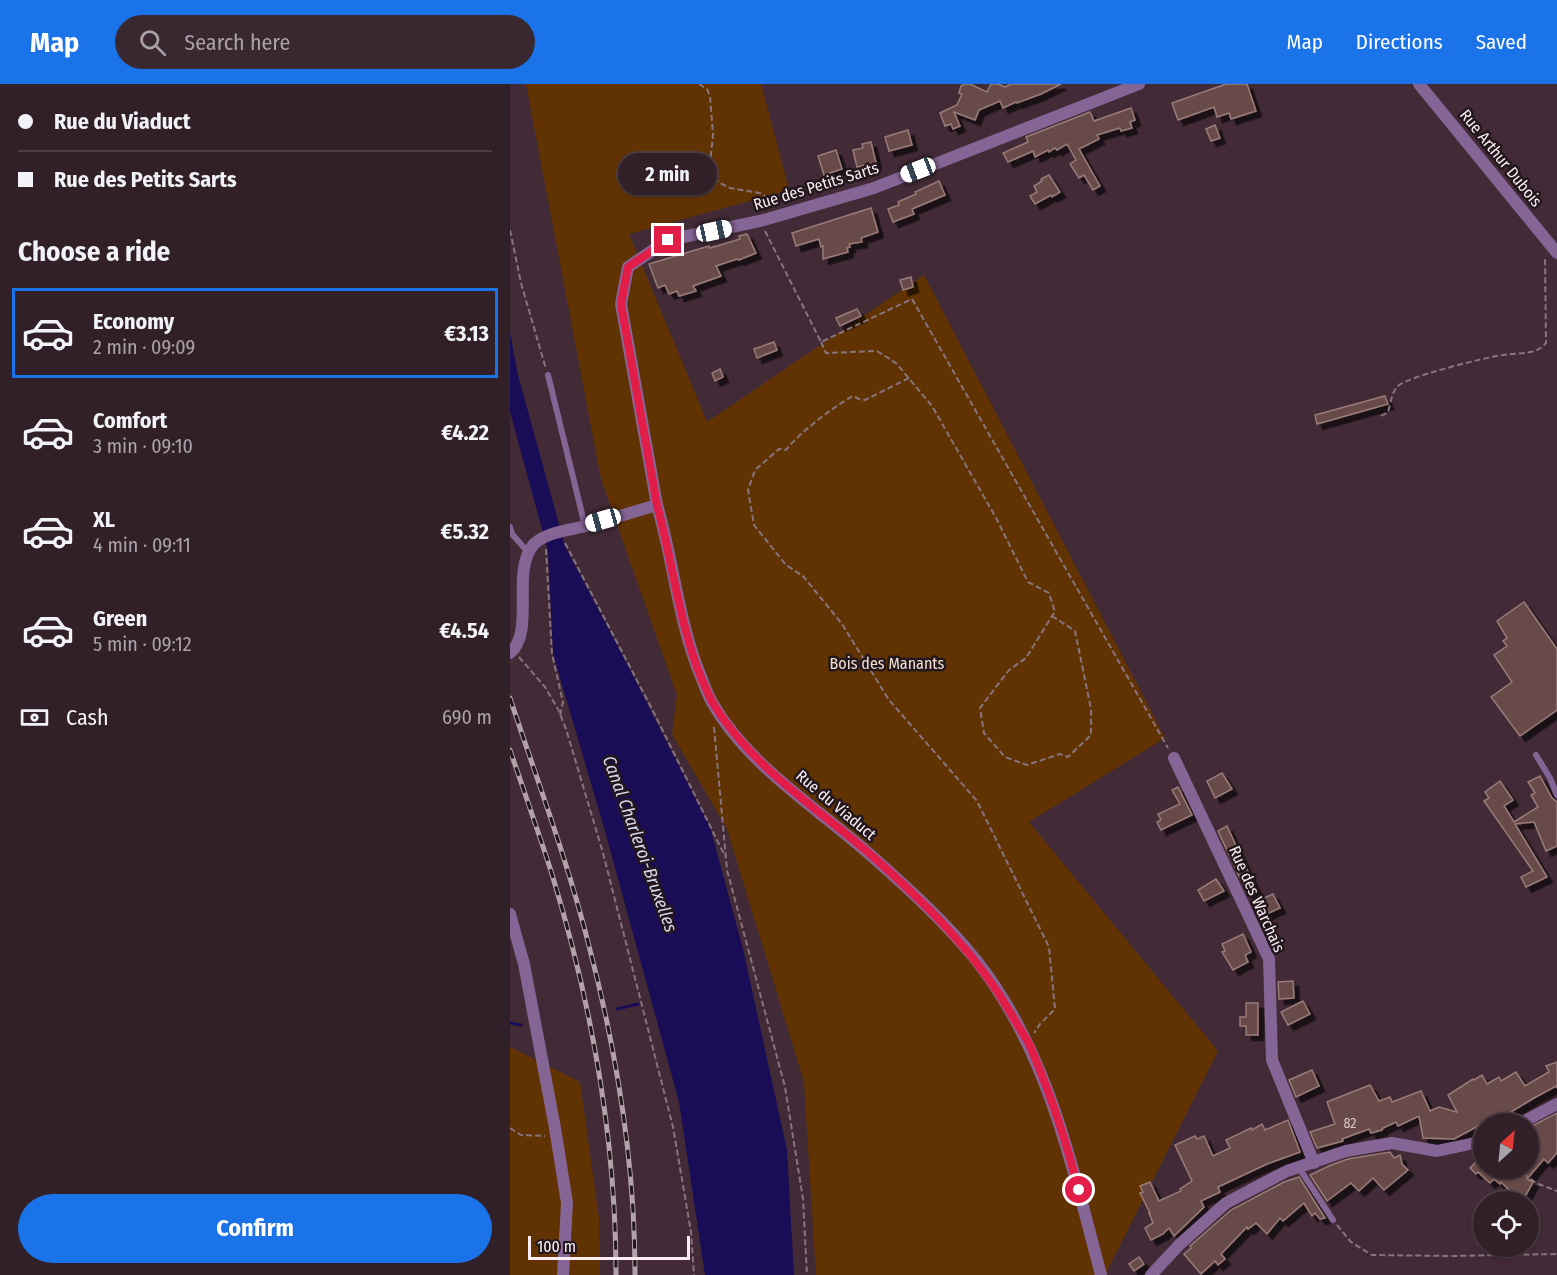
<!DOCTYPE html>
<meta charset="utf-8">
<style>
:root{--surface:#322028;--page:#3a2830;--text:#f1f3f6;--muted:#a8a3a8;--line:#4d3e45;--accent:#1a73e8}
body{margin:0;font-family:"Fira Sans Condensed",sans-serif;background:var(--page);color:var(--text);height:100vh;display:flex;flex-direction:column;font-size:22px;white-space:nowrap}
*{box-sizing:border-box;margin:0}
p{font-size:20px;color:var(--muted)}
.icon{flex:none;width:33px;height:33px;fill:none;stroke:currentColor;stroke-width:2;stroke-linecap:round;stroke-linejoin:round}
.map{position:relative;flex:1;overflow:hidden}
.drawer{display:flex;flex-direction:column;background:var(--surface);width:510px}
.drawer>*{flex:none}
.guide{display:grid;align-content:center;height:132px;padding:0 18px;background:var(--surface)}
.needle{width:39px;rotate:27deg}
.tools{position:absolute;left:963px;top:1029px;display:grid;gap:12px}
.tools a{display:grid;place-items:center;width:66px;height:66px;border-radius:50%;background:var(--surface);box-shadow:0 2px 4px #0004,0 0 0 2px var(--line);font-size:30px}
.scale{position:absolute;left:18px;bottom:15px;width:162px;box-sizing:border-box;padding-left:6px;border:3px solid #fcedf4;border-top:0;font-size:16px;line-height:21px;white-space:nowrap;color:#fcedf4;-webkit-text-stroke:4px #22171c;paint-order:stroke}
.end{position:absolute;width:27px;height:27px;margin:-14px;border:8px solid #e11d48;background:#fff;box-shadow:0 0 0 3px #fff}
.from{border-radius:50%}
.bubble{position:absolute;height:42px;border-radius:21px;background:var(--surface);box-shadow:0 2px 4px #0004,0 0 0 2px var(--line);font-size:20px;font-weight:700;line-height:42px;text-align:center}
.car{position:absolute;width:18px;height:36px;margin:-18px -9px;border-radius:8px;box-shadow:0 0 4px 2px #0007;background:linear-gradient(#fff 24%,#345 0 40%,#fff 0 76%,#345 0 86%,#fff 0)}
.guide b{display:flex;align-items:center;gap:21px;height:57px;font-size:22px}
.guide b+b{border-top:2px solid var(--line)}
.guide i{width:15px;height:15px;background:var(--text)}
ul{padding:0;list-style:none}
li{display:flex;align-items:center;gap:18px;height:90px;margin:0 12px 9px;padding:0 6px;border:3px solid transparent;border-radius:0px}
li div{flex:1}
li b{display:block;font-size:22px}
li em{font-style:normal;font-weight:700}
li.on{border-color:var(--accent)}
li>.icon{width:54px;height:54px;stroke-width:1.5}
h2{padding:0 18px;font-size:27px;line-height:72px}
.pay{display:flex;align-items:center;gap:15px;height:66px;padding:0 18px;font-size:22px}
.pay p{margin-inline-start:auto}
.action{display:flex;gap:12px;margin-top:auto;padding:12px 18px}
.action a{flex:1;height:69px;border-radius:36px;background:var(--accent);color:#fff;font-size:24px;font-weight:700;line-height:69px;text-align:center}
header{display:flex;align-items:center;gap:36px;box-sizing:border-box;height:84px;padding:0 30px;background:var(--accent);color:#fff}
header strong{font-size:28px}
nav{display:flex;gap:33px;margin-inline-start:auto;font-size:21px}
.search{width:420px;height:54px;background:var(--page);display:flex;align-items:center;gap:15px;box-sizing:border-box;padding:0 21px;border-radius:33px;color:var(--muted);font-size:22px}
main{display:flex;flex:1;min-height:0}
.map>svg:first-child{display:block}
</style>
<header>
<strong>Map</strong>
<div class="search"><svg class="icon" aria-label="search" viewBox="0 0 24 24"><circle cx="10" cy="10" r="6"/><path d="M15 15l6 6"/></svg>Search here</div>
<nav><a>Map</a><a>Directions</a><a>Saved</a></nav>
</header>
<main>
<section class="drawer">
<div class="guide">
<b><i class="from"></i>Rue du Viaduct</b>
<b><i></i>Rue des Petits Sarts</b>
</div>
<h2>Choose a ride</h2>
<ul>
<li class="on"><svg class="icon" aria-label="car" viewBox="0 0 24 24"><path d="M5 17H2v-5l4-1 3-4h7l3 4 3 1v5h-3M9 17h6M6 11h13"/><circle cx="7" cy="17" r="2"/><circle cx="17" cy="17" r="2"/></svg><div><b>Economy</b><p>2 min · 09:09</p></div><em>€3.13</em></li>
<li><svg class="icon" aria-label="car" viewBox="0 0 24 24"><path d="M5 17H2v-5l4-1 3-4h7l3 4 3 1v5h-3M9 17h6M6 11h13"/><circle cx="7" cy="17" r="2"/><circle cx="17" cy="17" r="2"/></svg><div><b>Comfort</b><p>3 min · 09:10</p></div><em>€4.22</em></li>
<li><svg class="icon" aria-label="car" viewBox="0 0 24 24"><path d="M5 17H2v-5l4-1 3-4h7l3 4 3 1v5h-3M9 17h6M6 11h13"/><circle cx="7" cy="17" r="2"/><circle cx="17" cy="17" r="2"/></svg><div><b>XL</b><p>4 min · 09:11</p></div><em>€5.32</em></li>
<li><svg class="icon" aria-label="car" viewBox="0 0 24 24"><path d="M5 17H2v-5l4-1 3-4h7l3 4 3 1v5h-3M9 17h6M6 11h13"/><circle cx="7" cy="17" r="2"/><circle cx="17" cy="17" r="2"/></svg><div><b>Green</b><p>5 min · 09:12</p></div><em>€4.54</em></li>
</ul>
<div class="pay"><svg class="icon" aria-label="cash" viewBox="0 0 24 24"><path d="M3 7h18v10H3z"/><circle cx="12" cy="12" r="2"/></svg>Cash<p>690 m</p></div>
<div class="action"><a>Confirm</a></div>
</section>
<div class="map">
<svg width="1047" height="1191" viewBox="0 0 1047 1191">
<defs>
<filter id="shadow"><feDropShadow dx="5.5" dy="5.5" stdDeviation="0" flood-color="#0009"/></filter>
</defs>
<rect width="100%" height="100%" fill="#422b36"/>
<g fill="#613303">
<path d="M16 0H251L279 106 119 150 197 338 414 191 655 654 519 738 708 967 597 1187 598 1191H306L294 998 217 745 162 650 167 611 91 395Z"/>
<path d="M0 963 70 998 89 1135 90 1191H0Z"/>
</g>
<path fill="#180d56" d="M0 248 8 291 55 462 116 578 200 743 233 865 277 1066 284 1191H195L169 1018 95 747 43 570 38 467 0 328Z"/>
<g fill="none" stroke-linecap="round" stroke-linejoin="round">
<g stroke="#180d56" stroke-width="3">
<path d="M107 925 128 920"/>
<path d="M0 939 11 941"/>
</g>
</g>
<g fill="#684c4a" stroke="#997b78" stroke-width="1.5" filter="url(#shadow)">
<path d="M455 0H460L477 8 481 0H488L495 3 501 0H551L531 10 507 19 506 18 493 24 490 17 469 26 465 36 444 28 450 42 443 45 441 40 435 42 430 29 447 21 452 10 449 9 451 2Z"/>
<path d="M716 0H737L746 27 721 35 719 29 707 33 704 23 668 36 662 19Z"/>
<path d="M621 24 625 36 620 38 622 44 611 47 610 44 587 51 589 55 569 65 590 102 583 106 574 91 569 94 560 80 566 76 557 60 547 66 545 64 539 68 538 66 525 73 523 67 498 78 493 69 518 58 516 53 580 28 584 37Z"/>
<path d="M705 41 710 54 701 57 696 45Z"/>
<path d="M398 46 402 61 379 67 375 53Z"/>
<path d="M361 58 366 79 347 83 343 66 353 64 352 60Z"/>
<path d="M326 66 332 85 314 91 308 72Z"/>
<path d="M539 91 550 108 542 113 541 111 525 120 520 112 527 108 524 102 532 97 531 95Z"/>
<path d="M429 97 435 111 402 125 404 130 383 138 378 125 389 121 388 118 406 110 405 108Z"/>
<path d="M361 124 368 148 351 154 352 158 339 160 340 163 337 164 338 168 313 175V162L311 163 309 155 286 162 282 149Z"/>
<path d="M237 150 246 169 229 176 227 175 206 182 211 192 183 202 186 207 169 212 167 207 159 210 155 201 148 204 139 180 199 162 200 164 230 155 229 152Z"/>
<path d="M401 193 403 203 393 206 390 196Z"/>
<path d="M347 225 351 232 330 242 326 234Z"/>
<path d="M264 258 267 266 247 274 244 265Z"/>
<path d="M210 285 213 293 205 297 202 289Z"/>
<path d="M875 312 878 320 807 340 805 331Z"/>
<path d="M1014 518 1047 565V626L1010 652 981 613 1002 598 984 571 997 562 993 557 997 554 987 537Z"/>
<path d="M712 689 722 705 705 714 697 697Z"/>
<path d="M1030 692 1042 714 1047 718V762L1036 767 1024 738 1005 740 1037 793 1016 803 1011 793 1023 787 974 717 979 714 975 708 990 697 1003 716 994 722 1004 738 1028 723 1021 711 1025 709 1018 698Z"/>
<path d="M668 703 682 731 651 746 647 738 651 736 648 730 670 720 662 706Z"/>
<path d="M717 742 746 805 737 809 708 747Z"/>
<path d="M706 795 714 807 694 817 688 806Z"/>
<path d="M763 810 770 824 752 832 745 818Z"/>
<path d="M733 850 741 868 735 871 738 878 723 886 712 868 715 867 712 860Z"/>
<path d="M783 897 784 914 769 915 768 898Z"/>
<path d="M793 917 800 930 778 941 771 928Z"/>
<path d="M736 919H748V951H736V942H730V933H736Z"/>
<path d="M1047 978V1004L1046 1002 1024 1014 981 1040H974V1043L972 1044 970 1041 944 1055 913 1054 909 1032 888 1042 886 1038 873 1044 872 1046 861 1049 859 1045 832 1055 833 1057 807 1064 800 1048 825 1040 817 1018 860 1001 869 1017 880 1013 882 1018 911 1007 920 1027 929 1023 947 1028 938 1011 963 995 964 996 972 991 977 1000 989 993 991 997 1006 988 1015 1002 1039 988 1036 982Z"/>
<path d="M802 986 809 1002 786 1013 779 996Z"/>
<path d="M1047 1029V1069L1038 1079 1034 1075 1017 1095 1023 1098 1012 1118H1001L1005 1112 991 1098 990 1100 984 1095 980 1099 968 1088 966 1090 960 1084 974 1070V1084H1018V1044Z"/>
<path d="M778 1036 790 1068 757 1080 708 1103 710 1108 691 1117 694 1123 664 1152 659 1144 653 1150 641 1156 635 1144 643 1139 639 1129H640L630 1109 633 1108 630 1102 640 1098 649 1117 671 1107 670 1105 682 1097 665 1061 685 1052 687 1055 694 1052 703 1072 720 1064 716 1056 741 1044 742 1046 752 1040 755 1046Z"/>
<path d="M880 1068 884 1074 890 1071 892 1080 898 1086 874 1106 863 1094 849 1107 841 1099 817 1117 800 1091 821 1081 838 1075Z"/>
<path d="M789 1093 815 1134 810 1135 805 1129 802 1132 794 1119 773 1137 770 1134 757 1150 746 1139 738 1145 737 1143 711 1170 715 1175 708 1181 705 1177 691 1190 674 1170 681 1164 680 1162 721 1126 774 1098Z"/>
<path d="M629 1173 634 1180 624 1187 619 1180Z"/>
</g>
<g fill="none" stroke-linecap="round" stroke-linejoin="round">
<g stroke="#88747e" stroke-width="2" stroke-dasharray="6 3" stroke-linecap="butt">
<path d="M189 0 197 5 200 12 203 51 200 80 208 98 220 104 250 109 266 120"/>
<path d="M0 146 11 199 36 285"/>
<path d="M255 147 311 258 402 215 658 664"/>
<path d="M311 258 316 269 367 267 386 279 422 322 485 432 518 498 539 509 545 528 542 532 516 574 499 586 470 624 474 649 495 673 517 681 550 670 558 673 581 651V625L565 547 542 532"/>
<path d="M399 294 355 316 349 315 343 312C323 323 289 349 276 366L269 365 245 386 238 406 244 441 276 481 293 492 332 540 379 616 467 717 539 863 545 925 530 940 524 949"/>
<path d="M871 332 878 328C881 319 881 309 888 302 896 293 977 273 993 271 1010 268 1025 272 1036 259L1035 173"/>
<path d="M55 459 142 625 215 772"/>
<path d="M36 465 42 570 53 618 50 632"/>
<path d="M9 573 35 603 48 625 56 645 93 769 163 1043 181 1148 184 1191"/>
<path d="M204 643 217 786 275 1003 293 1115 297 1191"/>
<path d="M0 1044 11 1051 35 1052"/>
<path d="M1006 1084 1026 1099 1047 1107"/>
<path d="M827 1141 841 1158 862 1171 941 1172 1047 1170"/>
</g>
<g stroke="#856595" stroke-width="6">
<path d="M38 291 75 442"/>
<path d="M0 443 2 450 17 467"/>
<path d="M1026 671 1040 694 1047 711"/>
<path d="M789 1084 823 1136"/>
</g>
<g stroke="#856595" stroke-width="12">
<path d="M909 0 1047 169"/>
<path d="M0 569C26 547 0 487 24 460 37 448 59 446 76 442 99 435 123 428 147 421"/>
<path d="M664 674 759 875 762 976 804 1079"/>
<path d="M0 830 14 880 45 1044 57 1119 53 1191"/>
<path d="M1009 1040 1047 1020"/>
<path d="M591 1191C562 1082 538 967 466 876 436 839 401 807 365 775 312 727 239 683 203 620 198 612 195 603 192 595 168 539 164 478 147 421L111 220 118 183 158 156 250 137 364 104 629 0"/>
<path d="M641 1191 670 1160 716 1119 777 1087 836 1067 882 1059 927 1067 974 1057"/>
</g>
<g stroke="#b4a2ab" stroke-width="5">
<g id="rail">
<path d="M0 614C27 696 58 778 79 862 107 969 125 1081 125 1191"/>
<path d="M0 666C14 707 28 747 41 787 81 917 106 1055 106 1191"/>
</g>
</g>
<use href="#rail" stroke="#22171c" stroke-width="3" stroke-dasharray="9" stroke-linecap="butt"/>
</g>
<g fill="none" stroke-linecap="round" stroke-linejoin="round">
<path stroke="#e11d48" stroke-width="8" d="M158 156 118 183 111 220 147 421C163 479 169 540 192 596 196 604 199 613 204 621 242 683 306 723 360 770 415 819 467 869 503 933 508 942 514 951 519 960 531 988 542 1016 551 1045 558 1065 563 1086 569 1106"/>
</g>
<g text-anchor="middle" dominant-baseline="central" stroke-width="5" stroke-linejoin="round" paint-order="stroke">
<g font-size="14" fill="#d7c5ca">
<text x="840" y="1039">82</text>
</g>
<g font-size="16" fill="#fcedf4" stroke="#22171c">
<text transform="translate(991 74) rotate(51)">Rue Arthur Dubois</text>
<text transform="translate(306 102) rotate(-17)">Rue des Petits Sarts</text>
<text transform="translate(326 721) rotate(40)">Rue du Viaduct</text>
<text transform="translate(747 815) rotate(66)">Rue des Warchais</text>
</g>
<g font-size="16" fill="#f3decf" stroke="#22171c">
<text x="377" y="579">Bois des Manants</text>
</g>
<g font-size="18" font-style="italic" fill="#d5d8ee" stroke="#22171c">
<text transform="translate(130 760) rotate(70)">Canal Charleroi-Bruxelles</text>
</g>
</g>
</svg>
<div class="tools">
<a><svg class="needle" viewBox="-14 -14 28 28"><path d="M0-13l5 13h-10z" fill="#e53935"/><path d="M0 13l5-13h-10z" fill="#a8a3a8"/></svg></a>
<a><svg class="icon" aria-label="locate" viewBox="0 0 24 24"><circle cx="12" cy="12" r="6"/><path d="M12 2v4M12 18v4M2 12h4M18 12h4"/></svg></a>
</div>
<div class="scale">100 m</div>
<i class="end from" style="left:569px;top:1106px"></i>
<i class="end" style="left:158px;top:156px"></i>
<div class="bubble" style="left:108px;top:69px;width:99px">2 min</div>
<i class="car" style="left:408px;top:86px;rotate:249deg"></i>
<i class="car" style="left:204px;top:147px;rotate:78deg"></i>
<i class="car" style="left:93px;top:436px;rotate:254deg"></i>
</div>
</main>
